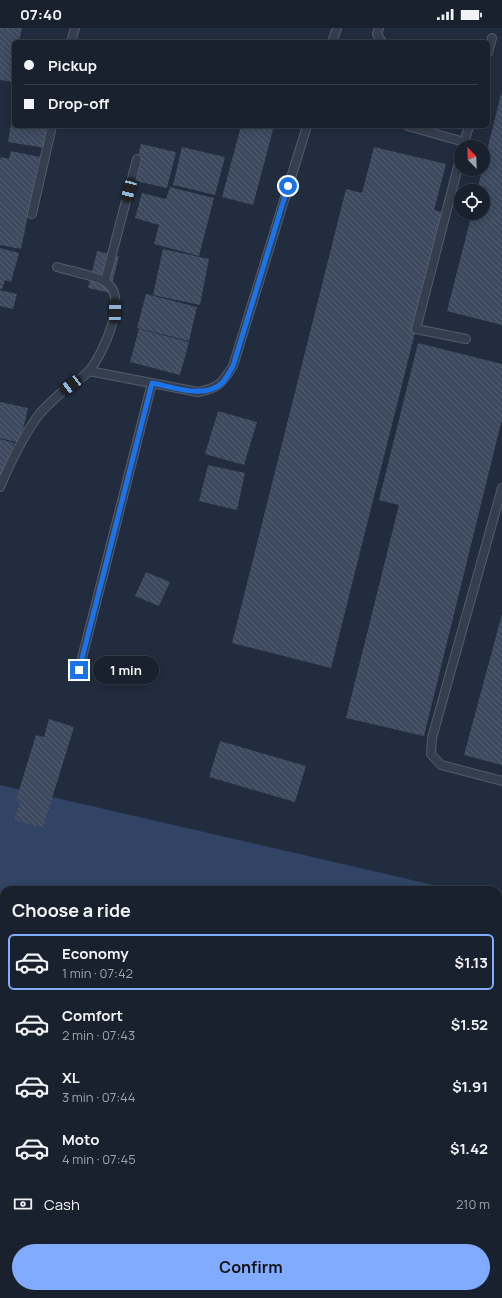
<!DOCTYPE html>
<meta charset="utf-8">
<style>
:root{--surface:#19212e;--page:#262e3a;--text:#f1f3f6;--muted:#9fa3aa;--line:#373e4a;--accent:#80abff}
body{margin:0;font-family:Manrope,sans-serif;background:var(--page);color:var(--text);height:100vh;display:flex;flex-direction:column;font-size:15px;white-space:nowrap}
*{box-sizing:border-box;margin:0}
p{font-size:13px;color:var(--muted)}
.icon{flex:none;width:22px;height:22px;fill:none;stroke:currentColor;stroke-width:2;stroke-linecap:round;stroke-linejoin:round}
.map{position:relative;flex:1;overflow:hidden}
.drawer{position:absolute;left:0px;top:858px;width:502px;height:412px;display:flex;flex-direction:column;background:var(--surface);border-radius:12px 12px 0 0;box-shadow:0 2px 10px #0003,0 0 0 1px var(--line)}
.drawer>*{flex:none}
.hud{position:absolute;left:12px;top:12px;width:478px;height:88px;border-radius:6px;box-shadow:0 2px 10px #0003,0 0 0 1px var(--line);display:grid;align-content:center;height:88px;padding:0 12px;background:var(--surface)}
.needle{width:26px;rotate:337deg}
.fabs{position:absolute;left:454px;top:112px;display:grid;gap:8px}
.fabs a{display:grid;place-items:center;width:36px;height:36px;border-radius:50%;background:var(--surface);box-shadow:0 2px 10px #0003,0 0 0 1px var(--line);font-size:20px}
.end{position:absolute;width:18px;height:18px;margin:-9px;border:5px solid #1a73e8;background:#fff;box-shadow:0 0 0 2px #fff}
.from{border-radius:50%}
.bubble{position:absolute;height:28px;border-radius:14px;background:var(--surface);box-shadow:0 2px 10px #0003,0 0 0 1px var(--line);font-size:13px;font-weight:700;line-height:28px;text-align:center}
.car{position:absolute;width:12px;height:24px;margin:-12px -6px;border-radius:5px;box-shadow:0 0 3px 1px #0007;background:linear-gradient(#222 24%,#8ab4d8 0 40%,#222 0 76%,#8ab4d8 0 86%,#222 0)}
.hud b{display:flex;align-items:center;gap:14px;height:38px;font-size:15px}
.hud b+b{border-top:1px solid var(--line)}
.hud i{width:10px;height:10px;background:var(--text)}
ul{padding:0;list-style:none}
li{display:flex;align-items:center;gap:12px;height:56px;margin:0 8px 6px;padding:0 4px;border:2px solid transparent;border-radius:6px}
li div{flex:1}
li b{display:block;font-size:15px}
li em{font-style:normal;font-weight:700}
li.selected{border-color:var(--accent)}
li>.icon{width:36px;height:36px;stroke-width:1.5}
h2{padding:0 12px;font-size:18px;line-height:48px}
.pay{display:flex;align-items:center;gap:10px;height:44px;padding:0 12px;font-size:15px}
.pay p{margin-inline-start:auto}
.action{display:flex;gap:8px;margin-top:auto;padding:8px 12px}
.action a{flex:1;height:46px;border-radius:24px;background:var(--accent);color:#111;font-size:16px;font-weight:700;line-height:46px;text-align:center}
.status{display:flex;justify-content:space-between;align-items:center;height:28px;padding:0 20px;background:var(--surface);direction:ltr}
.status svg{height:11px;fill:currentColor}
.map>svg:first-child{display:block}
</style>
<div class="status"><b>07:40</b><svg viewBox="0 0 49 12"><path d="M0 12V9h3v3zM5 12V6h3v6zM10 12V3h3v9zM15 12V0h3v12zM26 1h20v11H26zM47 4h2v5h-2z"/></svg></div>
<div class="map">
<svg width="502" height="1270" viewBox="0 0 502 1270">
<defs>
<pattern id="building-back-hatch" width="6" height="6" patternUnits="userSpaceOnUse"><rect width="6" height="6" fill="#3c495e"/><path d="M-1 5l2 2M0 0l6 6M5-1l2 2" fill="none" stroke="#566174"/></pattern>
</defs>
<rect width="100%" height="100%" fill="#212c3e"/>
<path fill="#314465" d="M0 757 455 862H4V1266H498V872L502 873V1270H0Z"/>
<g fill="url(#building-back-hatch)">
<path d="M0 0H22L19 14H14V54L0 52Z"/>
<path d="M501 66H502V297L447 283 472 185H483V163H477Z"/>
<path d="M13 84 14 98H48L45 120 8 114Z"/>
<path d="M241 98H274L253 177 222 169Z"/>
<path d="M141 116 176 124 167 160 132 152Z"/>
<path d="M182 119 225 129 215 167 173 157Z"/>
<path d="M374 119 446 136 434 182 445 185 331 640 232 615 346 161 362 165Z"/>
<path d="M11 123 40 129 21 221 0 217V132L1 129 9 131Z"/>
<path d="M170 159 214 170 199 228 154 216 159 197 135 190 142 165 166 171Z"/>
<path d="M0 220 19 225 11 254 5 252 2 261H0Z"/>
<path d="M163 221 209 231 200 277 153 267Z"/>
<path d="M97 223 119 228 110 265 88 260Z"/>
<path d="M0 262 17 266 13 281 0 278Z"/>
<path d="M146 266 197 279 189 313 137 300Z"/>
<path d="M139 301 189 314 180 347 130 334Z"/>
<path d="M418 315 502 336V391L424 708 346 690 399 477 379 472Z"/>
<path d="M0 374 28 380 20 415 0 410Z"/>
<path d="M218 383 257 394 244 437 205 426Z"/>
<path d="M0 411 14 415 6 449 0 448Z"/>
<path d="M208 437 245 445 237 482 199 473Z"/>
<path d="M146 544 170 554 159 578 135 568Z"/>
<path d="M502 586V737L464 727Z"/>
<path d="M49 691 74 699 43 800 14 792 20 774 16 772 36 707 44 709Z"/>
<path d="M220 713 306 738 295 774 209 749Z"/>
</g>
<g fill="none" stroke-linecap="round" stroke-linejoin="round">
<g stroke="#535c6c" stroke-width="10">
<g id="service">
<path d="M379 0 377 6 382 14"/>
<path d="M71 14 75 0"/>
<path d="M332 14 337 0"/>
<path d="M488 25 492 10"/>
<path d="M408 98 464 114"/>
<path d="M463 118 469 98"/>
<path d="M461 127 416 301 466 311"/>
<path d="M32 186 52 98"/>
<path d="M105 253 137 131"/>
<path d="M89 343 198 364C219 360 222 355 233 338L307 98"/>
<path d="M0 459C11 433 21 412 37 389 44 380 54 371 63 363 71 356 82 351 89 343 103 326 131 267 104 253 92 247 71 243 57 239"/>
<path d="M502 460 432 710 431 726 441 737 502 753"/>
<path d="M79 642 152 355"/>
</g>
</g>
<use href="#service" stroke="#353e4e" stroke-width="8"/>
</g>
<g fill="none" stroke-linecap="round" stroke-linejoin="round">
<path stroke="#1a73e8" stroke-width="5" d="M79 642 152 355C173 359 206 372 223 354 227 349 230 343 233 338L288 158"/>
</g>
</svg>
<div class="fabs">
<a><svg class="needle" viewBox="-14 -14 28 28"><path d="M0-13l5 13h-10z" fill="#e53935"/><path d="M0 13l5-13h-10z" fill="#9fa3aa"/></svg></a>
<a><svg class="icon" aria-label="locate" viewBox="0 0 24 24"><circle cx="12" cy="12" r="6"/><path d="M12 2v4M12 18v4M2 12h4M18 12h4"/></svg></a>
</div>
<i class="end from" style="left:288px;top:158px"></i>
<i class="end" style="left:79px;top:642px"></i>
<div class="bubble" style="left:93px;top:628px;width:66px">1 min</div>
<i class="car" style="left:129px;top:162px;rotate:195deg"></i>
<i class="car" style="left:115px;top:283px;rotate:1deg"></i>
<i class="car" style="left:71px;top:357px;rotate:233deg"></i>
<div class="hud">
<b><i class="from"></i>Pickup</b>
<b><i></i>Drop-off</b>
</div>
<section class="drawer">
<h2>Choose a ride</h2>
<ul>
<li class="selected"><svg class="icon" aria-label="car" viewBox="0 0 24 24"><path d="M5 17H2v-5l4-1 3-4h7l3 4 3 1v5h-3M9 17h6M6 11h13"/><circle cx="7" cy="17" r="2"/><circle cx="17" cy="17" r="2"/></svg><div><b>Economy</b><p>1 min · 07:42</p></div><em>$1.13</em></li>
<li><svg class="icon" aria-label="car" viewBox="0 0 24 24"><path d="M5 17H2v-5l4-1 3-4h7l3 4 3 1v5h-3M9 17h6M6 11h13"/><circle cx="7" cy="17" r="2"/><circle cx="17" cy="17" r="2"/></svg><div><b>Comfort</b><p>2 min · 07:43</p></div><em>$1.52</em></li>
<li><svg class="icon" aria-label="car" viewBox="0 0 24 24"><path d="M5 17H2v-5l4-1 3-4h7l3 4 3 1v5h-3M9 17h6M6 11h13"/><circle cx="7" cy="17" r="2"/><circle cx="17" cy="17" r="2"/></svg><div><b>XL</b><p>3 min · 07:44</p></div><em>$1.91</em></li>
<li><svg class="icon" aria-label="car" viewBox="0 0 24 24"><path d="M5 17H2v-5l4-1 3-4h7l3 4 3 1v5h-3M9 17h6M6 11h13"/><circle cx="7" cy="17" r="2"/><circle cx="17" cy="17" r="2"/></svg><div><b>Moto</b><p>4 min · 07:45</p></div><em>$1.42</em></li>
</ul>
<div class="pay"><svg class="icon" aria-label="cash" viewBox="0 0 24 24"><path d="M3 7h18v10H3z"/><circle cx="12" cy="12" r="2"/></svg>Cash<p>210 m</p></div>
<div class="action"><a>Confirm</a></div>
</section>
</div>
